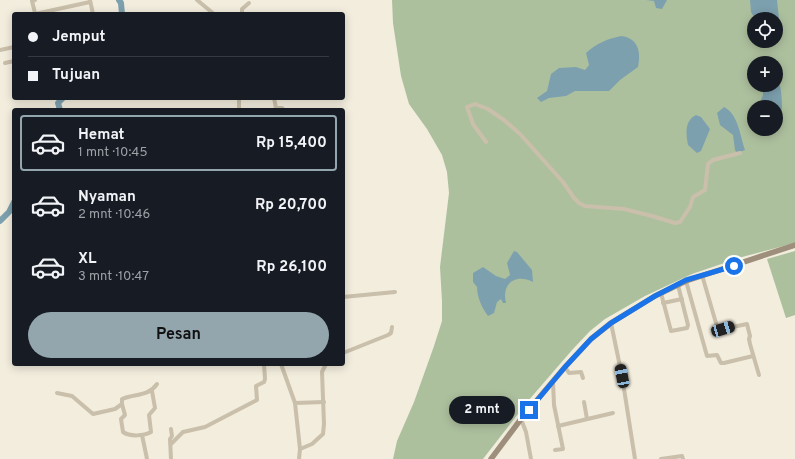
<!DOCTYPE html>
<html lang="id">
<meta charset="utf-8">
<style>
:root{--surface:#171b24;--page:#20242c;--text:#f1f3f6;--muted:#9ea1a6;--line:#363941;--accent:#93a6ae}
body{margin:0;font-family:Overpass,sans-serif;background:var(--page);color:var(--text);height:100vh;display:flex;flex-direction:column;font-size:15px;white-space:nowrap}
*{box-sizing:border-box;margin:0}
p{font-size:13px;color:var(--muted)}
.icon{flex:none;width:22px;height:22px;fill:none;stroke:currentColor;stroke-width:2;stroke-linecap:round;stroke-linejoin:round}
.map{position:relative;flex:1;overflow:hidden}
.sheet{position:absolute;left:12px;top:108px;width:333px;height:258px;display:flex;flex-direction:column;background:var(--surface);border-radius:4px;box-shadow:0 2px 10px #0003}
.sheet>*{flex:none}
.banner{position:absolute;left:12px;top:12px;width:333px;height:88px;border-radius:4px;box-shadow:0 2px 10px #0003;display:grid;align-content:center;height:88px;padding:0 16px;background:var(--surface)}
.buttons{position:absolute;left:747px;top:12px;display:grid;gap:8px}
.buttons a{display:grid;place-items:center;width:36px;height:36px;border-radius:50%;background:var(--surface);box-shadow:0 2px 10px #0003;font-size:20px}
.end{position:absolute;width:18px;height:18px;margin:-9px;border:5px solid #1a73e8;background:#fff;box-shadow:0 0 0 2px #fff}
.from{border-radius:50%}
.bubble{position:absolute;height:28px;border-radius:14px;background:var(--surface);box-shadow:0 2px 10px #0003;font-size:13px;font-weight:700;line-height:28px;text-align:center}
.car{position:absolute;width:12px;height:24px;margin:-12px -6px;border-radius:5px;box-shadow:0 0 3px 1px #0007;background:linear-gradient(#222 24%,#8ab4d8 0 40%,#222 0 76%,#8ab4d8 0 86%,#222 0)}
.banner b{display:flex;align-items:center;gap:14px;height:38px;font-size:15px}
.banner b+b{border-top:1px solid var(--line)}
.banner i{width:10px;height:10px;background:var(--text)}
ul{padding:7px 0 0;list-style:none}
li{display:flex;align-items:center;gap:12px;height:56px;margin:0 8px 6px;padding:0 8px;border:2px solid transparent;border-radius:4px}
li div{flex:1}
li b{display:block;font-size:15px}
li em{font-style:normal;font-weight:700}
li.active{border-color:var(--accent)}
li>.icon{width:36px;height:36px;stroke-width:1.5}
.button{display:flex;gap:8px;margin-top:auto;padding:8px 16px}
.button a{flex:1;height:46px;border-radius:24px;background:var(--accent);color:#111;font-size:16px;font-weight:700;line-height:46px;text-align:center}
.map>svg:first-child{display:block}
</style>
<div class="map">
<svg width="795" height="459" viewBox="0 0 795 459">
<rect width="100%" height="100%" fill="#f2eddd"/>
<g fill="#adc09e" fill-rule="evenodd">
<path d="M392 0H795V243L742 257 692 274 645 296 605 319 590 331 573 349 528 401 483 459H393L397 441 414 402 434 346 442 321V301L440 267 449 193 447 172 442 155 427 129 409 104 401 76 393 23ZM754 19H776V41H754ZM754 63H776V85H754ZM754 107H776V129H754Z"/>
<path d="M795 251V315L786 318 767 259Z"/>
</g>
<g fill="#7da0ae">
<path d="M646 0H667L662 9 656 8 654 1Z"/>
<path d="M750 0H777L779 19 783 28 782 33 776 38V19H755L751 12Z"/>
<path d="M621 36C639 38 641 53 638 67L620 80 609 91H575L566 96 549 98 541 102 537 98 547 91 551 74 559 68 576 67 585 70 589 65 586 53C597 43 607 39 621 36Z"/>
<path d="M776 75C782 86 783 104 781 116 781 120 778 124 776 128V107H762L761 100 763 95 762 85H776Z"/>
<path d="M724 107C738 114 740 135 745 150L737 153 735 150 733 135 720 125 717 113Z"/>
<path d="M696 115 701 117 710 129 701 151 697 153 688 145C686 134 684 121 696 115Z"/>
<path d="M514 251 517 252 532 270 533 282C516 273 501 283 506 303H503L501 299 497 302 494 313 488 316C482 308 477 297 477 287L473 282V273L483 267 496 276 505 279 510 275 507 263Z"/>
</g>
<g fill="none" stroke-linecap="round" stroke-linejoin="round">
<g stroke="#7da0ae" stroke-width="6">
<path d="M119 0 121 3 122 14"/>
<path d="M60 110 58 103 63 98"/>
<path d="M0 221 9 212 14 202"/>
</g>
<g stroke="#c9bfaa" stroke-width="4">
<path d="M35 0 32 1 35 13"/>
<path d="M90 0 93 14"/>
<path d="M197 0 214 14"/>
<path d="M35 14 90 2"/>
<path d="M242 14V9L249 3"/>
<path d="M0 50 14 47"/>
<path d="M5 63 14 61"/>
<path d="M274 98 276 108H282L284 110"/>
<path d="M239 110V98"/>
<path d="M486 142 473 124 467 107 475 104 488 109 504 120 520 134 563 182 574 198 579 203 585 206 624 209 652 216 675 223 680 222 690 207 693 197 705 190 708 164 713 160 740 153"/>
<path d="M702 275 718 330 747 324 750 336 749 339 750 344 759 375"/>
<path d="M686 281 707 356 717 355 721 363H724L753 356"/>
<path d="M661 293 671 331 687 328 688 325 678 285"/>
<path d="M343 297 395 292"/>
<path d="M663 303 682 299"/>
<path d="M611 323 622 376 635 459"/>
<path d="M343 353 388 335 391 333 392 327"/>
<path d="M281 364 295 403 300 449 299 459"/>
<path d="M565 367 569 373 581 372 583 378"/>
<path d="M553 382 554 405 563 449 555 450"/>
<path d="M152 391 155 408 149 415 151 432C144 436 130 437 123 432L121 419 125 415 122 404V399C136 393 148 397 157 384"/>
<path d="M57 393 72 396 93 414 115 409 122 404"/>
<path d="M584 402 587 419"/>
<path d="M295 403 324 402"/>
<path d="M521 419 526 432 531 459"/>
<path d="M558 426 613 413"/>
<path d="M142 435 147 459"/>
<path d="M171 444 183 432 205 427 257 400 256 386 264 382 265 379 264 364"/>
<path d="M300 449 312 444 323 434 324 424 322 372 326 364"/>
<path d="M171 459 170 439 172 436 171 429"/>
<path d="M661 459 682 456 683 459"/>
</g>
<path stroke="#9d8f7b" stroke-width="5.5" d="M491 459 521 419 565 367 591 339 611 323 655 296 686 281 795 245"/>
</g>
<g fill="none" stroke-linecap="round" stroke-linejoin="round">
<path stroke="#1a73e8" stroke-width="5" d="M529 410 565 367 591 339 611 323 655 296 686 280 734 266"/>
</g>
</svg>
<div class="buttons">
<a><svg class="icon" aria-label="locate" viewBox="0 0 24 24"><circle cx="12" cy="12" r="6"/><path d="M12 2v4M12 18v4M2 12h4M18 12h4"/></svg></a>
<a>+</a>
<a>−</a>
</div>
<i class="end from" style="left:734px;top:266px"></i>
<i class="end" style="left:529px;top:410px"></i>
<div class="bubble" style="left:449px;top:396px;width:66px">2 mnt</div>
<i class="car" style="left:723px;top:329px;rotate:74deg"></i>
<i class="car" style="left:622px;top:376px;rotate:349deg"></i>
<div class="banner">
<b><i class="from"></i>Jemput</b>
<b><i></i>Tujuan</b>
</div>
<section class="sheet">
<ul>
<li class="active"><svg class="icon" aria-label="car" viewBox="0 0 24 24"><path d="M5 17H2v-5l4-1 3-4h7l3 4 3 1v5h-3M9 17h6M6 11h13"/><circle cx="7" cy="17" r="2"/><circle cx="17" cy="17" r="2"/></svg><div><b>Hemat</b><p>1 mnt · 10:45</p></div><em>Rp 15,400</em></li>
<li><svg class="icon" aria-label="car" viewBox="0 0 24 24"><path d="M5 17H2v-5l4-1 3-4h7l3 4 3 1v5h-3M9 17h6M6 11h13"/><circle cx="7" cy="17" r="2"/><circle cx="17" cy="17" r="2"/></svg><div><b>Nyaman</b><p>2 mnt · 10:46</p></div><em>Rp 20,700</em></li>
<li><svg class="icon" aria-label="car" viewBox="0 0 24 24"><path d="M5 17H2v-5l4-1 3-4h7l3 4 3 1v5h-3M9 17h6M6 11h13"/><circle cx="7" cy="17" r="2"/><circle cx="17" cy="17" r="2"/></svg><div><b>XL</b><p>3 mnt · 10:47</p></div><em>Rp 26,100</em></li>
</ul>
<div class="button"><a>Pesan</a></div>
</section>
</div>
